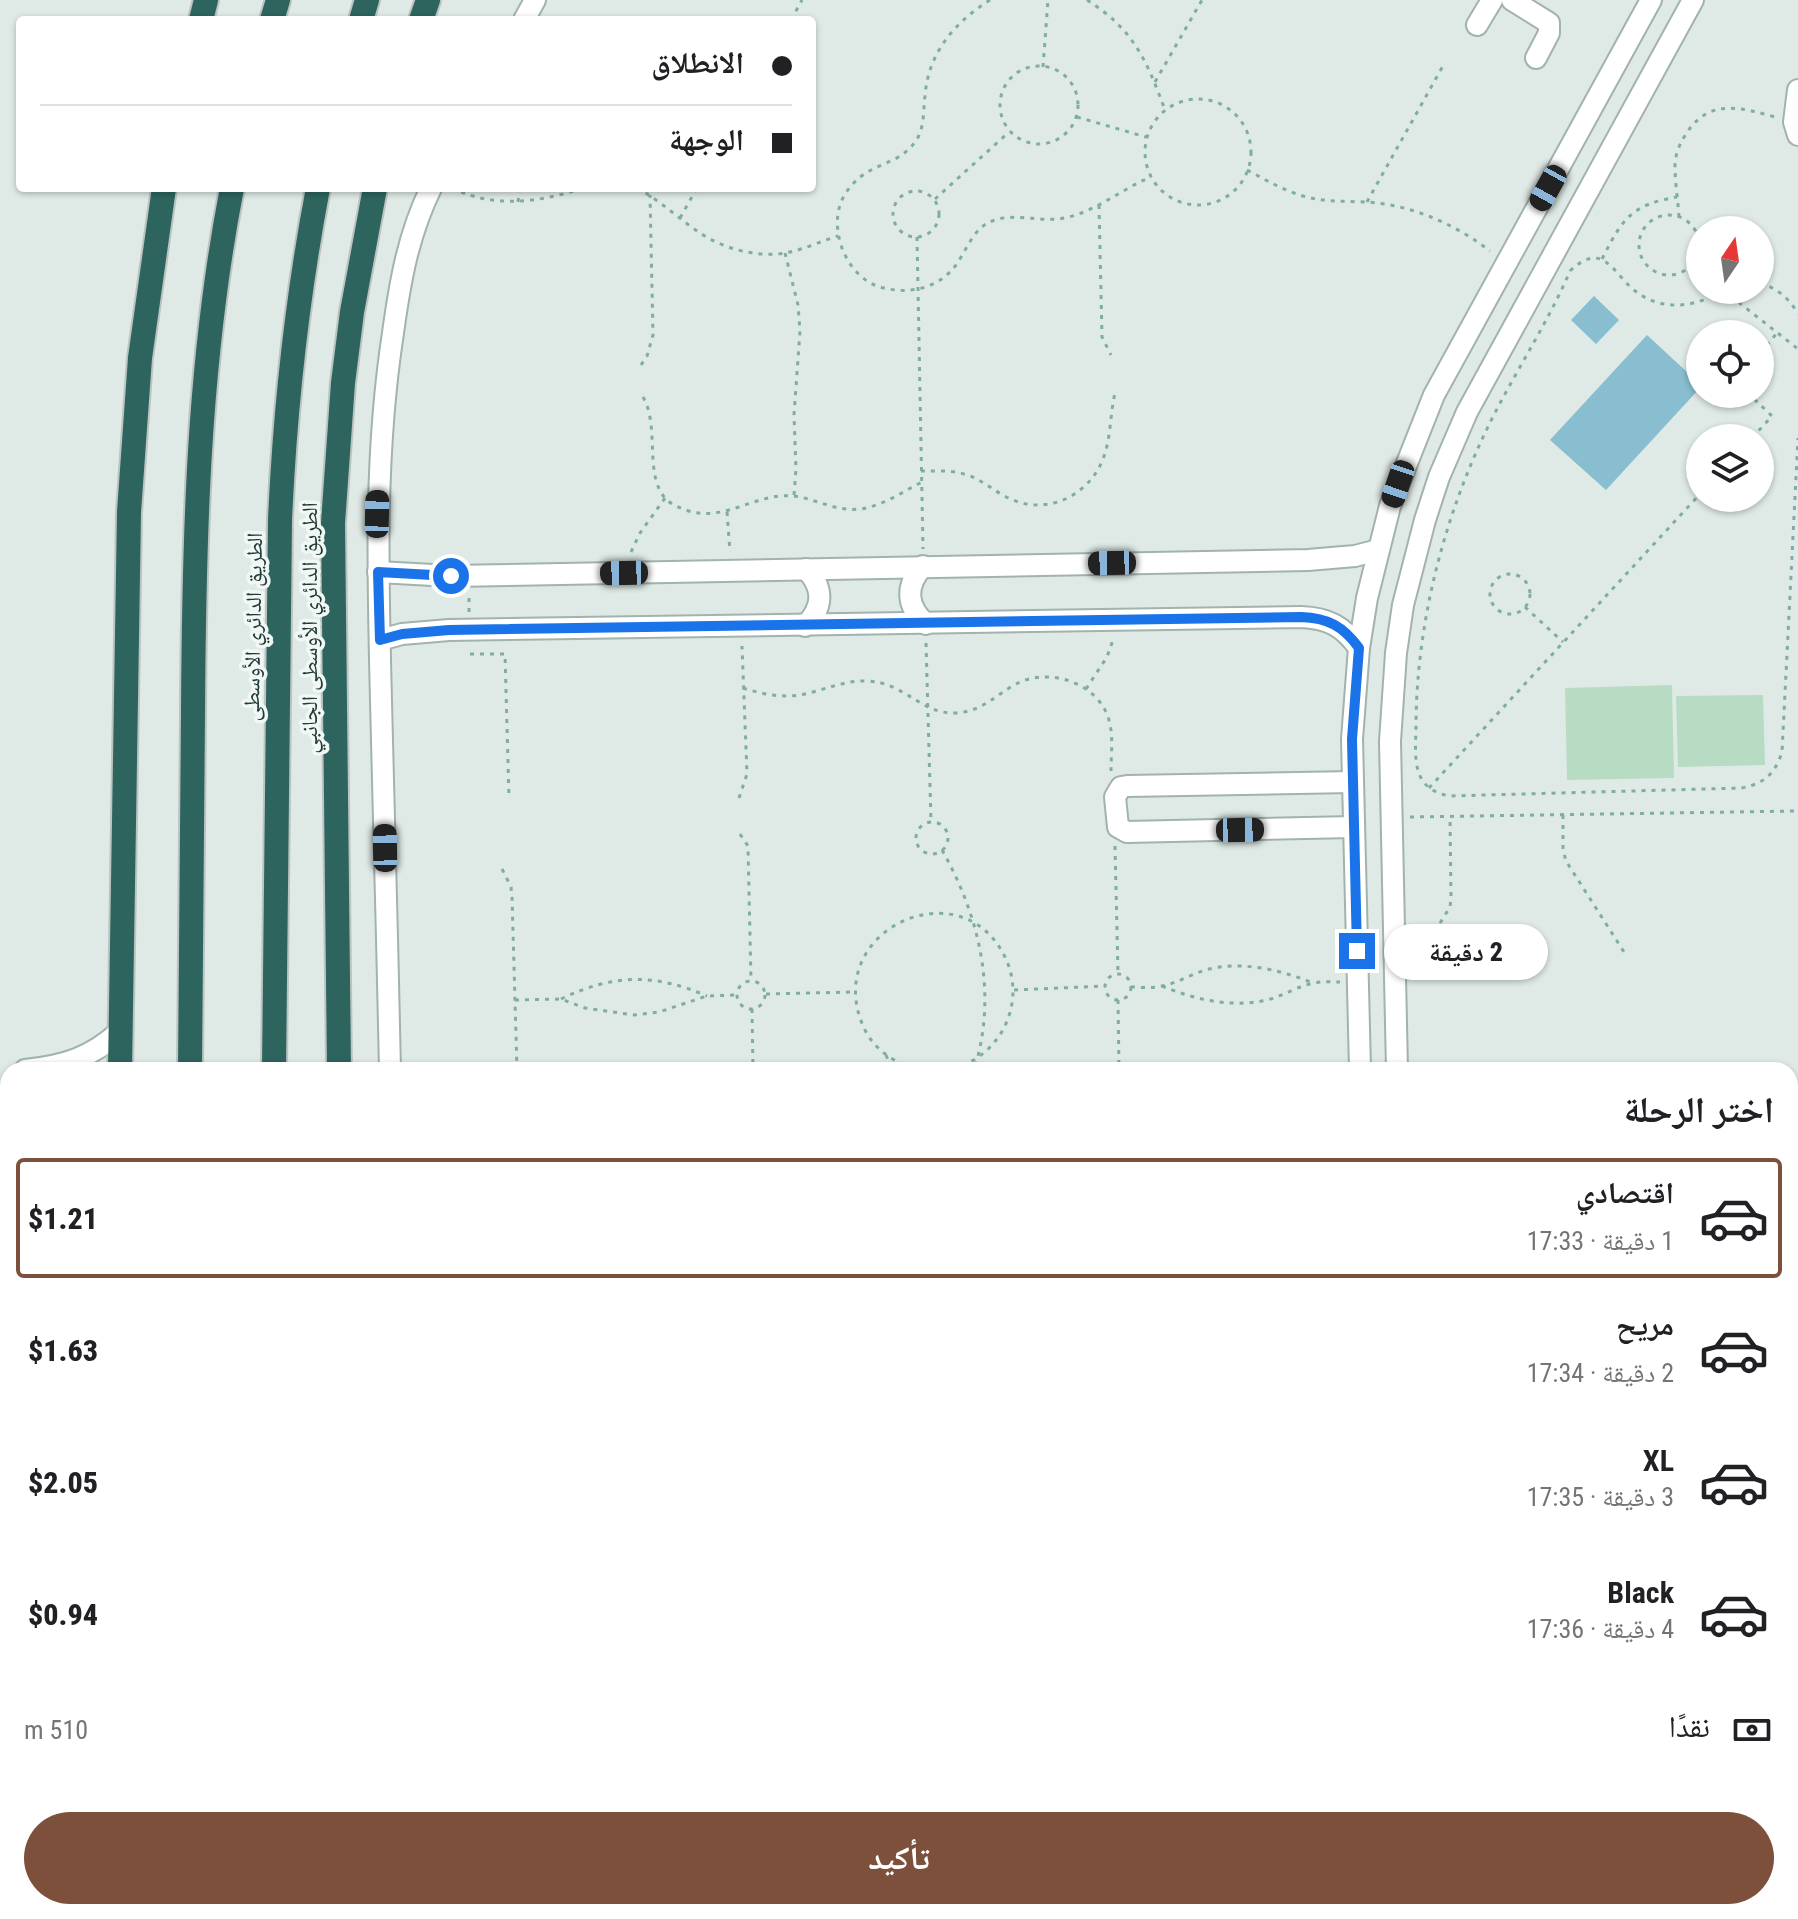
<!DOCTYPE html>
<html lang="ar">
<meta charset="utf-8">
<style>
:root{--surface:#fff;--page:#f2f2f2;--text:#202124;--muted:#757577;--line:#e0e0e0;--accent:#7d503c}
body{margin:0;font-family:"Roboto Condensed","Noto Naskh Arabic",sans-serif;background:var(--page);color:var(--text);direction:rtl;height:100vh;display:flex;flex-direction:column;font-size:30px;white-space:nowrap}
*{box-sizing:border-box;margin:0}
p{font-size:26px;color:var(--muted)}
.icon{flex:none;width:44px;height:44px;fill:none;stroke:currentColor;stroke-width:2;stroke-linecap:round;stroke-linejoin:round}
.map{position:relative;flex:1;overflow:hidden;direction:ltr}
.drawer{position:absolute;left:0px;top:1062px;width:1798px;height:858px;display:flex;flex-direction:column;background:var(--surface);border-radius:24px 24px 0 0;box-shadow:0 2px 6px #0004;direction:rtl}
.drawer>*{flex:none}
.top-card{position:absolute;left:16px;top:16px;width:800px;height:176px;border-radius:8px;box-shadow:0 2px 6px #0004;direction:rtl;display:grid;align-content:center;height:176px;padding:0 24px;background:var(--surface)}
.needle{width:52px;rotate:13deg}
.fabs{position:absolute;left:1686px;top:216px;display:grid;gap:16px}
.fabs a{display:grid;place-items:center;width:88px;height:88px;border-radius:50%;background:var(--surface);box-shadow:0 2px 6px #0004;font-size:40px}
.end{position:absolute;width:36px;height:36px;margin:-18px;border:10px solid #1a73e8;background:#fff;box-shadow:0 0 0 4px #fff}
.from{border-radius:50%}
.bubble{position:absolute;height:56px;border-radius:28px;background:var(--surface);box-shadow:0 2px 6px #0004;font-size:26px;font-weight:800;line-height:56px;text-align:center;direction:rtl}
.car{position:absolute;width:24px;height:48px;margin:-24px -12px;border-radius:10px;box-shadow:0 0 6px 2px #0007;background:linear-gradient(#222 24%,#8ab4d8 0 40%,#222 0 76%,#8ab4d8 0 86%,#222 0)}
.top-card b{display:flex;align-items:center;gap:28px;height:76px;font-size:30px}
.top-card b+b{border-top:2px solid var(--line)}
.top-card i{width:20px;height:20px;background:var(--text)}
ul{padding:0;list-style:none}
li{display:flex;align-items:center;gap:24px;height:120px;margin:0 16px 12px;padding:0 8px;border:4px solid transparent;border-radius:8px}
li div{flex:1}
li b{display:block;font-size:30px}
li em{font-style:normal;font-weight:800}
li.current{border-color:var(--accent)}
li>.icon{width:72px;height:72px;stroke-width:1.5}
h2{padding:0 24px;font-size:36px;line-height:96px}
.pay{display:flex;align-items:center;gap:20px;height:88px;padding:0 24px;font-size:30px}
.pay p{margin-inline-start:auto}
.action{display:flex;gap:16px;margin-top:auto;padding:16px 24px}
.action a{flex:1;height:92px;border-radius:48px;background:var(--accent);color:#fff;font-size:32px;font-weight:800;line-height:92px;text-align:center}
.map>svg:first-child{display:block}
</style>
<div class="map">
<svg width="1798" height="1919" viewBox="0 0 1798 1919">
<rect width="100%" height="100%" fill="#dfeae6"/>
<g fill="#b8dbc4">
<path d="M1672 685 1674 778 1567 780 1565 688Z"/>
<path d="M1763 695 1765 765 1678 767 1676 696Z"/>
</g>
<g fill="#88becf">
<path d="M1594 296 1619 320 1596 344 1571 320Z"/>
<path d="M1647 335 1700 384V388L1606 490 1550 440Z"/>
</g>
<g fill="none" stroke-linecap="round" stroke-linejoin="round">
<g stroke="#a2b2ad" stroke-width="24">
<g id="minor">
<path d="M1512 0 1549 23V33L1536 58"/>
<path d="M524 20 535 0"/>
<path d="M1477 25 1492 0"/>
<path d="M1798 90 1794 122 1798 135"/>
<path d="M923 566C905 586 906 606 926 624"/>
<path d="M378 572 451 576 1308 560 1355 556 1378 550"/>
<path d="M805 626C824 607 824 588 806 569"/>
<path d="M380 640 402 634 449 630 1301 617C1328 618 1343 626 1359 648"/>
<path d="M1353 782 1127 786 1121 787 1115 797 1118 827 1127 832 1354 827"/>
<path d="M25 1070C63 1066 92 1058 121 1030"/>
<path d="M390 1070C387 947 385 824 381 701 378 577 374 456 393 333 400 282 408 235 431 188"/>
<path d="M1360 1070 1352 739 1359 648 1367 598 1390 506 1434 395 1651 0"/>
<path d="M1397 1070 1390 741 1396 653 1403 605 1425 520 1439 477 1467 412 1693 0"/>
<path d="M1790 1336 1798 1152"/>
<path d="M1790 1433 1798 1434"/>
<path d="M1790 1545 1798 1530"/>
<path d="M405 1912V1919"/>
<path d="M1147 1912V1919"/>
<path d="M1501 1912 1508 1919"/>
<path d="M1548 1912 1555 1919"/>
<path d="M1260 1919 1268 1912"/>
<path d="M1342 1919 1350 1912"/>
<path d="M1398 1919 1406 1912"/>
</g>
</g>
<g stroke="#bcc4c2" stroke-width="28">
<g id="highway">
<path d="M201 20 206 0"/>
<path d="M272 20 278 0"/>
<path d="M361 20 367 0"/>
<path d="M421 20 428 0"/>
<path d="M120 1070 129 512 140 358 164 188"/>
<path d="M190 1070C191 951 192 832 193 713 194 536 198 362 232 188"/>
<path d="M274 1070 280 520C285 408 297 298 318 188"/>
<path d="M339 1070 333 523 343 383 352 312 375 188"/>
<path d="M108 1919V1912"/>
<path d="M179 1919V1912"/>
<path d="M255 1919V1912"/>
<path d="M328 1919V1912"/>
</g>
</g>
<g stroke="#80ada3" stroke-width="3" stroke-dasharray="4 6" stroke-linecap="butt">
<path d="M990 0C955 22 928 53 925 96 923 111 925 129 915 142 896 169 865 160 844 196 835 212 836 231 842 248 849 267 864 284 884 288 912 295 942 287 958 262 968 247 974 228 992 221 1014 212 1041 223 1064 218 1096 212 1121 189 1151 177"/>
<path d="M1087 0C1134 30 1146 59 1165 110"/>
<path d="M791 20 802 0"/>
<circle cx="1039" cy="105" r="39"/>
<path d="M1043 67 1048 0"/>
<path d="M1155 82 1202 0"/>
<circle cx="1198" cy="152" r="53"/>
<path d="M1077 117 1146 137"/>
<path d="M1247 170C1266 180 1283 190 1303 196 1324 202 1344 201 1365 202 1410 204 1455 224 1490 251"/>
<path d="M452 188C495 209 540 202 584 188"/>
<path d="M637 188C659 200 677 217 697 231 721 248 756 258 785 253 803 250 821 241 838 236"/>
<circle cx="916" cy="214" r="23"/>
<path d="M935 199 1009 132"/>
<path d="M518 202 520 188"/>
<path d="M1367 202 1444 64"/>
<path d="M1099 205 1102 337 1111 355"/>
<circle cx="1669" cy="245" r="30"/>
<path d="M1679 217C1678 200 1675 183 1675 166 1675 153 1681 141 1688 131 1711 98 1742 108 1775 117"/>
<path d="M680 218 697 188"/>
<path d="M917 237 923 549"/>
<path d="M785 253 798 305 800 331 794 415 796 469 794 495"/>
<path d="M1602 259C1623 218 1631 205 1677 197"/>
<path d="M1691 265 1700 272"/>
<path d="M1760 283C1778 289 1789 298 1798 314"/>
<path d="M1721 290C1696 309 1659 311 1634 290 1612 272 1603 240 1570 271 1546 327 1511 378 1485 433 1443 521 1417 624 1416 722 1416 755 1409 788 1449 796L1741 788C1764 784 1775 774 1782 752L1798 438"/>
<path d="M1723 290 1798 349"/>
<path d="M1760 353 1777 333"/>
<path d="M641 365 647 356 653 335 650 195"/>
<path d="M1760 380 1764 384 1760 389"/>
<path d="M643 397C660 426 644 474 665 498 670 504 680 508 686 510 724 524 755 492 794 496 817 499 836 512 860 509 883 506 902 492 922 482"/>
<path d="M1752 438 1772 416 1752 397 1755 394"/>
<path d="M921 471C935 471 951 470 964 474 983 479 995 493 1013 500 1049 515 1089 495 1103 459 1111 439 1110 414 1115 393"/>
<path d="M727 512 730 552"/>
<path d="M631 552 640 533 665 498"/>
<circle cx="1510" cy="594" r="20"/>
<path d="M1525 607 1563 642"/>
<path d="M469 612V597"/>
<path d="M926 643 931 822"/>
<path d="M470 654H505L509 798"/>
<path d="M743 688C765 695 787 699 809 693 829 688 847 680 868 681 906 683 921 715 957 713 982 711 996 695 1016 684 1048 667 1096 682 1108 717 1114 734 1111 754 1111 771"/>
<path d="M1086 689 1107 657 1113 640"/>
<path d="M1429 788 1700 494"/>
<path d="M739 798 747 774 742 646"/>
<path d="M1563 815V850L1566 861 1624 952"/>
<path d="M1410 817 1798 811"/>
<circle cx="932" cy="838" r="16"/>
<path d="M740 834 748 846 751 981"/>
<path d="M1115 846 1118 974"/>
<path d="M942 850C980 917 998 995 974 1070"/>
<path d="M502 869 511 887 512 897 517 1070"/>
<path d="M1440 923 1450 907 1451 898 1450 816"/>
<circle cx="1118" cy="987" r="13"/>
<circle cx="751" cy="995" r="14"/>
<path d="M1162 986C1196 1000 1231 1008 1267 1000 1284 996 1299 985 1315 983 1323 981 1332 982 1340 982"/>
<path d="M1131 987C1140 987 1152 989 1162 986 1178 983 1193 973 1209 969 1245 961 1280 970 1313 983"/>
<path d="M1014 990 1105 986"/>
<path d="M766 994 854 992"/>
<path d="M561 999C613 974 654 973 707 996"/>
<path d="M515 1000 561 999 585 1008 634 1015 659 1012 707 996 737 995"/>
<path d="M1118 1000 1119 1070"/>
<path d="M752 1009 753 1070"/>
<path d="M886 1055 892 1070"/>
<path d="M923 1070C899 1066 876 1052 865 1030 818 933 958 866 1004 955 1029 1003 999 1062 945 1070"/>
<path d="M1790 1128 1798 1127"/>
<path d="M1790 1672 1798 1684"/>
<path d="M767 1912 772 1919"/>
<path d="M947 1919 948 1912"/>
</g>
<use href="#minor" stroke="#fff" stroke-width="20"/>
<use href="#highway" stroke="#2d655e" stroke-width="24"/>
</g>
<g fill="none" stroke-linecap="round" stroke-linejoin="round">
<path stroke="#1a73e8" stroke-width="10" d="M451 576 378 572 380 640 402 634 449 630 1301 617C1328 618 1343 626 1359 648L1352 739 1357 951"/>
</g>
<g text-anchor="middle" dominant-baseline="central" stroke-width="7" stroke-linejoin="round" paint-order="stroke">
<g font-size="22" fill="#213a35" stroke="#f0f7f4">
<text transform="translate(253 627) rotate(-89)">الطريق الدائري الأوسطى</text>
<text transform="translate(309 628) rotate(-90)">الطريق الدائري الأوسطى الجانبي</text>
</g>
</g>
</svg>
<div class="fabs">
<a><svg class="needle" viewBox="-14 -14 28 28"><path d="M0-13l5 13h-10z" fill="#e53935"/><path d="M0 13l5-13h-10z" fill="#757577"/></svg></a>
<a><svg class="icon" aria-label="locate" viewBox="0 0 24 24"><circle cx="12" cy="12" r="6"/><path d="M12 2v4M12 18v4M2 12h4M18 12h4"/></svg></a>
<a><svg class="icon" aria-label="layers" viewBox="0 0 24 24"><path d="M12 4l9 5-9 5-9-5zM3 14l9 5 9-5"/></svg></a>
</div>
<i class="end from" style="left:451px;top:576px"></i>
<i class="end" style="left:1357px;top:951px"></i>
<div class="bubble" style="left:1384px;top:924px;width:164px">2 دقيقة</div>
<i class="car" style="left:1548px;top:188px;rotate:209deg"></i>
<i class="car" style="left:1398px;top:484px;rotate:199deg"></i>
<i class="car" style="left:377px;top:514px;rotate:1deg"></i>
<i class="car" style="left:1112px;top:563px;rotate:269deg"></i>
<i class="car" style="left:624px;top:573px;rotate:269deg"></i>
<i class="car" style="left:1240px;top:830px;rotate:89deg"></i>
<i class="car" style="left:385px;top:848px;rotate:359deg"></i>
<div class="top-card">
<b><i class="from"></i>الانطلاق</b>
<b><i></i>الوجهة</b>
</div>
<section class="drawer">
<h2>اختر الرحلة</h2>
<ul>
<li class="current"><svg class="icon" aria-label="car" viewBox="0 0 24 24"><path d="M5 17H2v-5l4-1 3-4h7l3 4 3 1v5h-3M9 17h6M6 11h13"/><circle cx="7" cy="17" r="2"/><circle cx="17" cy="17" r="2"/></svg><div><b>اقتصادي</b><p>1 دقيقة · 17:33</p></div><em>$1.21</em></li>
<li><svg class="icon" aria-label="car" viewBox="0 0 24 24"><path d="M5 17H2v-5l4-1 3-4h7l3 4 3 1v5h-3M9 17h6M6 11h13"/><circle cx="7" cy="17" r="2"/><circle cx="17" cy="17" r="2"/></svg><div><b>مريح</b><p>2 دقيقة · 17:34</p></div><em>$1.63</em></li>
<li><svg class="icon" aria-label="car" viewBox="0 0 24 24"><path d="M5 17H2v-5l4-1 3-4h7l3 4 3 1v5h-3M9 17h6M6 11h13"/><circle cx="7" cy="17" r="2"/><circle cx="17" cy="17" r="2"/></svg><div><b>XL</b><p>3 دقيقة · 17:35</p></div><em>$2.05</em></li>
<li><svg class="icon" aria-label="car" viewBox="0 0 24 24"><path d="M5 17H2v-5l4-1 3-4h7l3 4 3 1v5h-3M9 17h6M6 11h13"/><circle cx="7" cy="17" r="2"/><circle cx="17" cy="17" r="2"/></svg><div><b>Black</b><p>4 دقيقة · 17:36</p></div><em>$0.94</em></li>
</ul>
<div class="pay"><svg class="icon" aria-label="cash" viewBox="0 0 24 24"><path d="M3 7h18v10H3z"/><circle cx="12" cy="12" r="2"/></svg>نقدًا<p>510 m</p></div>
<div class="action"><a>تأكيد</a></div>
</section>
</div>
